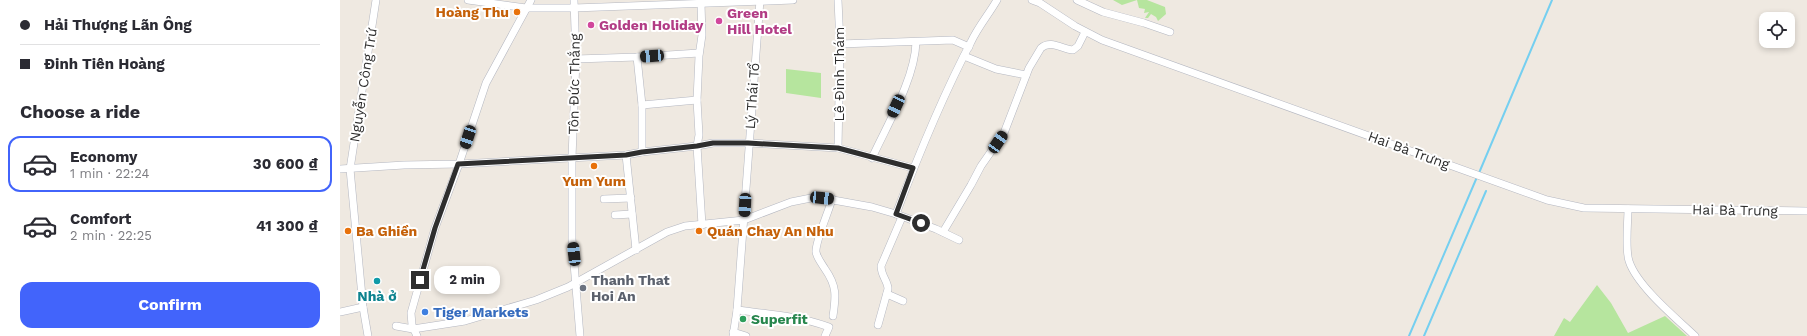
<!DOCTYPE html>
<meta charset="utf-8">
<style>
:root{--surface:#fff;--page:#f7f7f7;--text:#2b2b33;--muted:#7c7c81;--line:#e1e1e2;--accent:#4264fb}
body{margin:0;font-family:"Work Sans",sans-serif;background:var(--page);color:var(--text);height:100vh;display:flex;flex-direction:column;font-size:15px;white-space:nowrap}
*{box-sizing:border-box;margin:0}
p{font-size:13px;color:var(--muted)}
.icon{flex:none;width:22px;height:22px;fill:none;stroke:currentColor;stroke-width:2;stroke-linecap:round;stroke-linejoin:round}
.map{position:relative;flex:1;overflow:hidden}
.details{display:flex;flex-direction:column;background:var(--surface);width:340px}
.details>*{flex:none}
.top-card{display:grid;align-content:center;height:88px;padding:0 20px;background:var(--surface)}
.buttons{position:absolute;left:1419px;top:12px;display:grid;gap:8px}
.buttons a{display:grid;place-items:center;width:36px;height:36px;border-radius:8px;background:var(--surface);box-shadow:0 2px 6px #0003;font-size:20px}
.end{position:absolute;width:18px;height:18px;margin:-9px;border:5px solid #2e2e2e;background:#fff;box-shadow:0 0 0 2px #fff}
.from{border-radius:50%}
.bubble{position:absolute;height:28px;border-radius:12px;background:var(--surface);box-shadow:0 2px 6px #0003;font-size:13px;font-weight:700;line-height:28px;text-align:center}
.car{position:absolute;width:12px;height:24px;margin:-12px -6px;border-radius:5px;box-shadow:0 0 3px 1px #0007;background:linear-gradient(#222 24%,#8ab4d8 0 40%,#222 0 76%,#8ab4d8 0 86%,#222 0)}
.top-card b{display:flex;align-items:center;gap:14px;height:38px;font-size:15px}
.top-card b+b{border-top:1px solid var(--line)}
.top-card i{width:10px;height:10px;background:var(--text)}
ul{padding:0;list-style:none}
li{display:flex;align-items:center;gap:12px;height:56px;margin:0 8px 6px;padding:0 12px;border:2px solid transparent;border-radius:12px}
li div{flex:1}
li b{display:block;font-size:15px}
li em{font-style:normal;font-weight:700}
li.on{border-color:var(--accent)}
li>.icon{width:36px;height:36px;stroke-width:1.5}
h2{padding:0 20px;font-size:18px;line-height:48px}
.primary-button{display:flex;gap:8px;margin-top:auto;padding:8px 20px}
.primary-button a{flex:1;height:46px;border-radius:12px;background:var(--accent);color:#fff;font-size:16px;font-weight:700;line-height:46px;text-align:center}
main{display:flex;flex:1;min-height:0}
.map>svg:first-child{display:block}
</style>
<main>
<section class="details">
<div class="top-card">
<b><i class="from"></i>Hải Thượng Lãn Ông</b>
<b><i></i>Đinh Tiên Hoàng</b>
</div>
<h2>Choose a ride</h2>
<ul>
<li class="on"><svg class="icon" aria-label="car" viewBox="0 0 24 24"><path d="M5 17H2v-5l4-1 3-4h7l3 4 3 1v5h-3M9 17h6M6 11h13"/><circle cx="7" cy="17" r="2"/><circle cx="17" cy="17" r="2"/></svg><div><b>Economy</b><p>1 min · 22:24</p></div><em>30 600 ₫</em></li>
<li><svg class="icon" aria-label="car" viewBox="0 0 24 24"><path d="M5 17H2v-5l4-1 3-4h7l3 4 3 1v5h-3M9 17h6M6 11h13"/><circle cx="7" cy="17" r="2"/><circle cx="17" cy="17" r="2"/></svg><div><b>Comfort</b><p>2 min · 22:25</p></div><em>41 300 ₫</em></li>
</ul>
<div class="primary-button"><a>Confirm</a></div>
</section>
<div class="map">
<svg width="1467" height="336" viewBox="0 0 1467 336">
<rect width="100%" height="100%" fill="#efe9e1"/>
<g fill="#b6e59e">
<path d="M773 0H807L825 7 826 14 818 21 816 17 811 14 808 18H805L809 12 804 13 805 9 799 8 797 0 782 5Z"/>
<path d="M446 69 481 73V98L446 93Z"/>
<path d="M1257 285 1271 303 1288 333 1325 316 1347 336H1214L1224 318 1230 322Z"/>
</g>
<g fill="none" stroke-linecap="round" stroke-linejoin="round">
<g stroke="#75cff0" stroke-width="2">
<path d="M1139 173 1212 0"/>
<path d="M1069 336 1137 177"/>
<path d="M1084 336 1146 191"/>
</g>
<g stroke="#b4b7c1" stroke-width="8">
<g id="minor">
<path d="M128 0 186 8H234L453 0"/>
<path d="M234 0 236 59 232 157V239L240 336"/>
<path d="M498 0 500 44 498 148"/>
<path d="M692 0 700 3 735 26 762 40 1207 200 1244 208 1467 211"/>
<path d="M737 0 763 12 804 23 830 32"/>
<path d="M361 4 362 35 359 56 357 100 359 135 357 146 362 225"/>
<path d="M500 44 613 40 629 47"/>
<path d="M624 56 656 69 686 75"/>
<path d="M297 57 302 105V152"/>
<path d="M236 59 297 57 359 53"/>
<path d="M302 105 357 100"/>
<path d="M286 155 296 250"/>
<path d="M532 158C547 125 575 79 576 42"/>
<path d="M0 169 64 165 119 164 286 155 302 152 357 146 373 143H409L498 148 573 168"/>
<path d="M264 199 291 198"/>
<path d="M492 199C489 211 475 242 476 252 477 258 482 264 485 269 497 286 496 296 493 316"/>
<path d="M1288 209C1288 221 1285 249 1289 261 1297 286 1336 318 1355 336"/>
<path d="M556 214C578 156 602 97 631 42 638 27 649 14 657 0"/>
<path d="M275 215 292 214"/>
<path d="M603 232 631 185 641 166 664 133 689 68 701 48C711 39 723 50 733 50L738 46 745 32"/>
<path d="M547 294 563 301"/>
<path d="M397 310C429 314 459 316 489 327L485 336"/>
<path d="M0 312 23 307"/>
<path d="M538 325 548 289C548 281 541 276 541 266L562 217"/>
<path d="M56 326 73 329 125 321 196 300 228 287 327 232 345 226 404 220 451 202 471 198H482L532 207 556 214 596 229 619 240"/>
<path d="M393 332 406 336"/>
<path d="M28 336 23 307 10 169 36 0"/>
<path d="M77 336 72 325 71 313 95 228 119 164 146 83 191 0"/>
<path d="M393 336 397 310 420 0"/>
</g>
</g>
<use href="#minor" stroke="#fff" stroke-width="7"/>
</g>
<g fill="none" stroke-linecap="round" stroke-linejoin="round">
<path stroke="#2e2e2e" stroke-width="5" d="M80 280 95 228 118 164 286 155 302 152 357 146 373 143H408L498 148 573 168 556 214 581 223"/>
</g>
<g fill="#e8710a" stroke="#fff" stroke-width="1.5">
<circle cx="177" cy="12" r="4"/>
<circle cx="254" cy="166" r="4"/>
<circle cx="8" cy="231" r="4"/>
<circle cx="359" cy="231" r="4"/>
</g>
<g fill="#d1479c" stroke="#fff" stroke-width="1.5">
<circle cx="379" cy="21" r="4"/>
<circle cx="251" cy="25" r="4"/>
</g>
<circle fill="#0f9aa8" stroke="#fff" stroke-width="1.5" cx="37" cy="281" r="4"/>
<circle fill="#6b7280" stroke="#fff" stroke-width="1.5" cx="243" cy="288" r="4"/>
<circle fill="#3f7fe0" stroke="#fff" stroke-width="1.5" cx="85" cy="312" r="4"/>
<circle fill="#2e9e5b" stroke="#fff" stroke-width="1.5" cx="403" cy="319" r="4"/>
<g text-anchor="middle" dominant-baseline="central" stroke-width="4" stroke-linejoin="round" paint-order="stroke">
<g font-size="14" font-weight="bold" fill="#c56008" stroke="#fff" text-anchor="start">
<text x="169" y="12" text-anchor="end">Hoàng Thu</text>
<text x="254" y="181" text-anchor="middle">Yum Yum</text>
<text x="16" y="231">Ba Ghiền</text>
<text x="367" y="231">Quán Chay An Nhu</text>
</g>
<g font-size="14" font-weight="bold" fill="#b23c85" stroke="#fff" text-anchor="start">
<text x="387" y="13">Green<tspan x="387" dy="16">Hill Hotel</tspan></text>
<text x="259" y="25">Golden Holiday</text>
</g>
<g font-size="14" fill="#2e2e2e" stroke="#fff">
<text transform="translate(499 74) rotate(-90)">Lê Đình Thám</text>
<text transform="translate(234 84) rotate(-89)">Tôn Đức Thắng</text>
<text transform="translate(23 85) rotate(-81)">Nguyễn Công Trứ</text>
<text transform="translate(412 96) rotate(-86)">Lý Thái Tổ</text>
<text transform="translate(1069 150) rotate(20)">Hai Bà Trưng</text>
<text transform="translate(1395 210) rotate(1)">Hai Bà Trưng</text>
</g>
<g font-size="14" font-weight="bold" fill="#5b616d" stroke="#fff" text-anchor="start">
<text x="251" y="280">Thanh That<tspan x="251" dy="16">Hoi An</tspan></text>
</g>
<g font-size="14" font-weight="bold" fill="#0d838f" stroke="#fff">
<text x="37" y="296">Nhà ở</text>
</g>
<g font-size="14" font-weight="bold" fill="#366cbe" stroke="#fff" text-anchor="start">
<text x="93" y="312">Tiger Markets</text>
</g>
<g font-size="14" font-weight="bold" fill="#27864d" stroke="#fff" text-anchor="start">
<text x="411" y="319">Superfit</text>
</g>
</g>
</svg>
<div class="buttons">
<a><svg class="icon" aria-label="locate" viewBox="0 0 24 24"><circle cx="12" cy="12" r="6"/><path d="M12 2v4M12 18v4M2 12h4M18 12h4"/></svg></a>
</div>
<i class="end from" style="left:581px;top:223px"></i>
<i class="end" style="left:80px;top:280px"></i>
<div class="bubble" style="left:94px;top:266px;width:66px">2 min</div>
<i class="car" style="left:312px;top:56px;rotate:266deg"></i>
<i class="car" style="left:556px;top:106px;rotate:205deg"></i>
<i class="car" style="left:128px;top:137px;rotate:198deg"></i>
<i class="car" style="left:658px;top:142px;rotate:34deg"></i>
<i class="car" style="left:482px;top:198px;rotate:96deg"></i>
<i class="car" style="left:405px;top:205px;rotate:183deg"></i>
<i class="car" style="left:234px;top:254px;rotate:354deg"></i>
</div>
</main>
